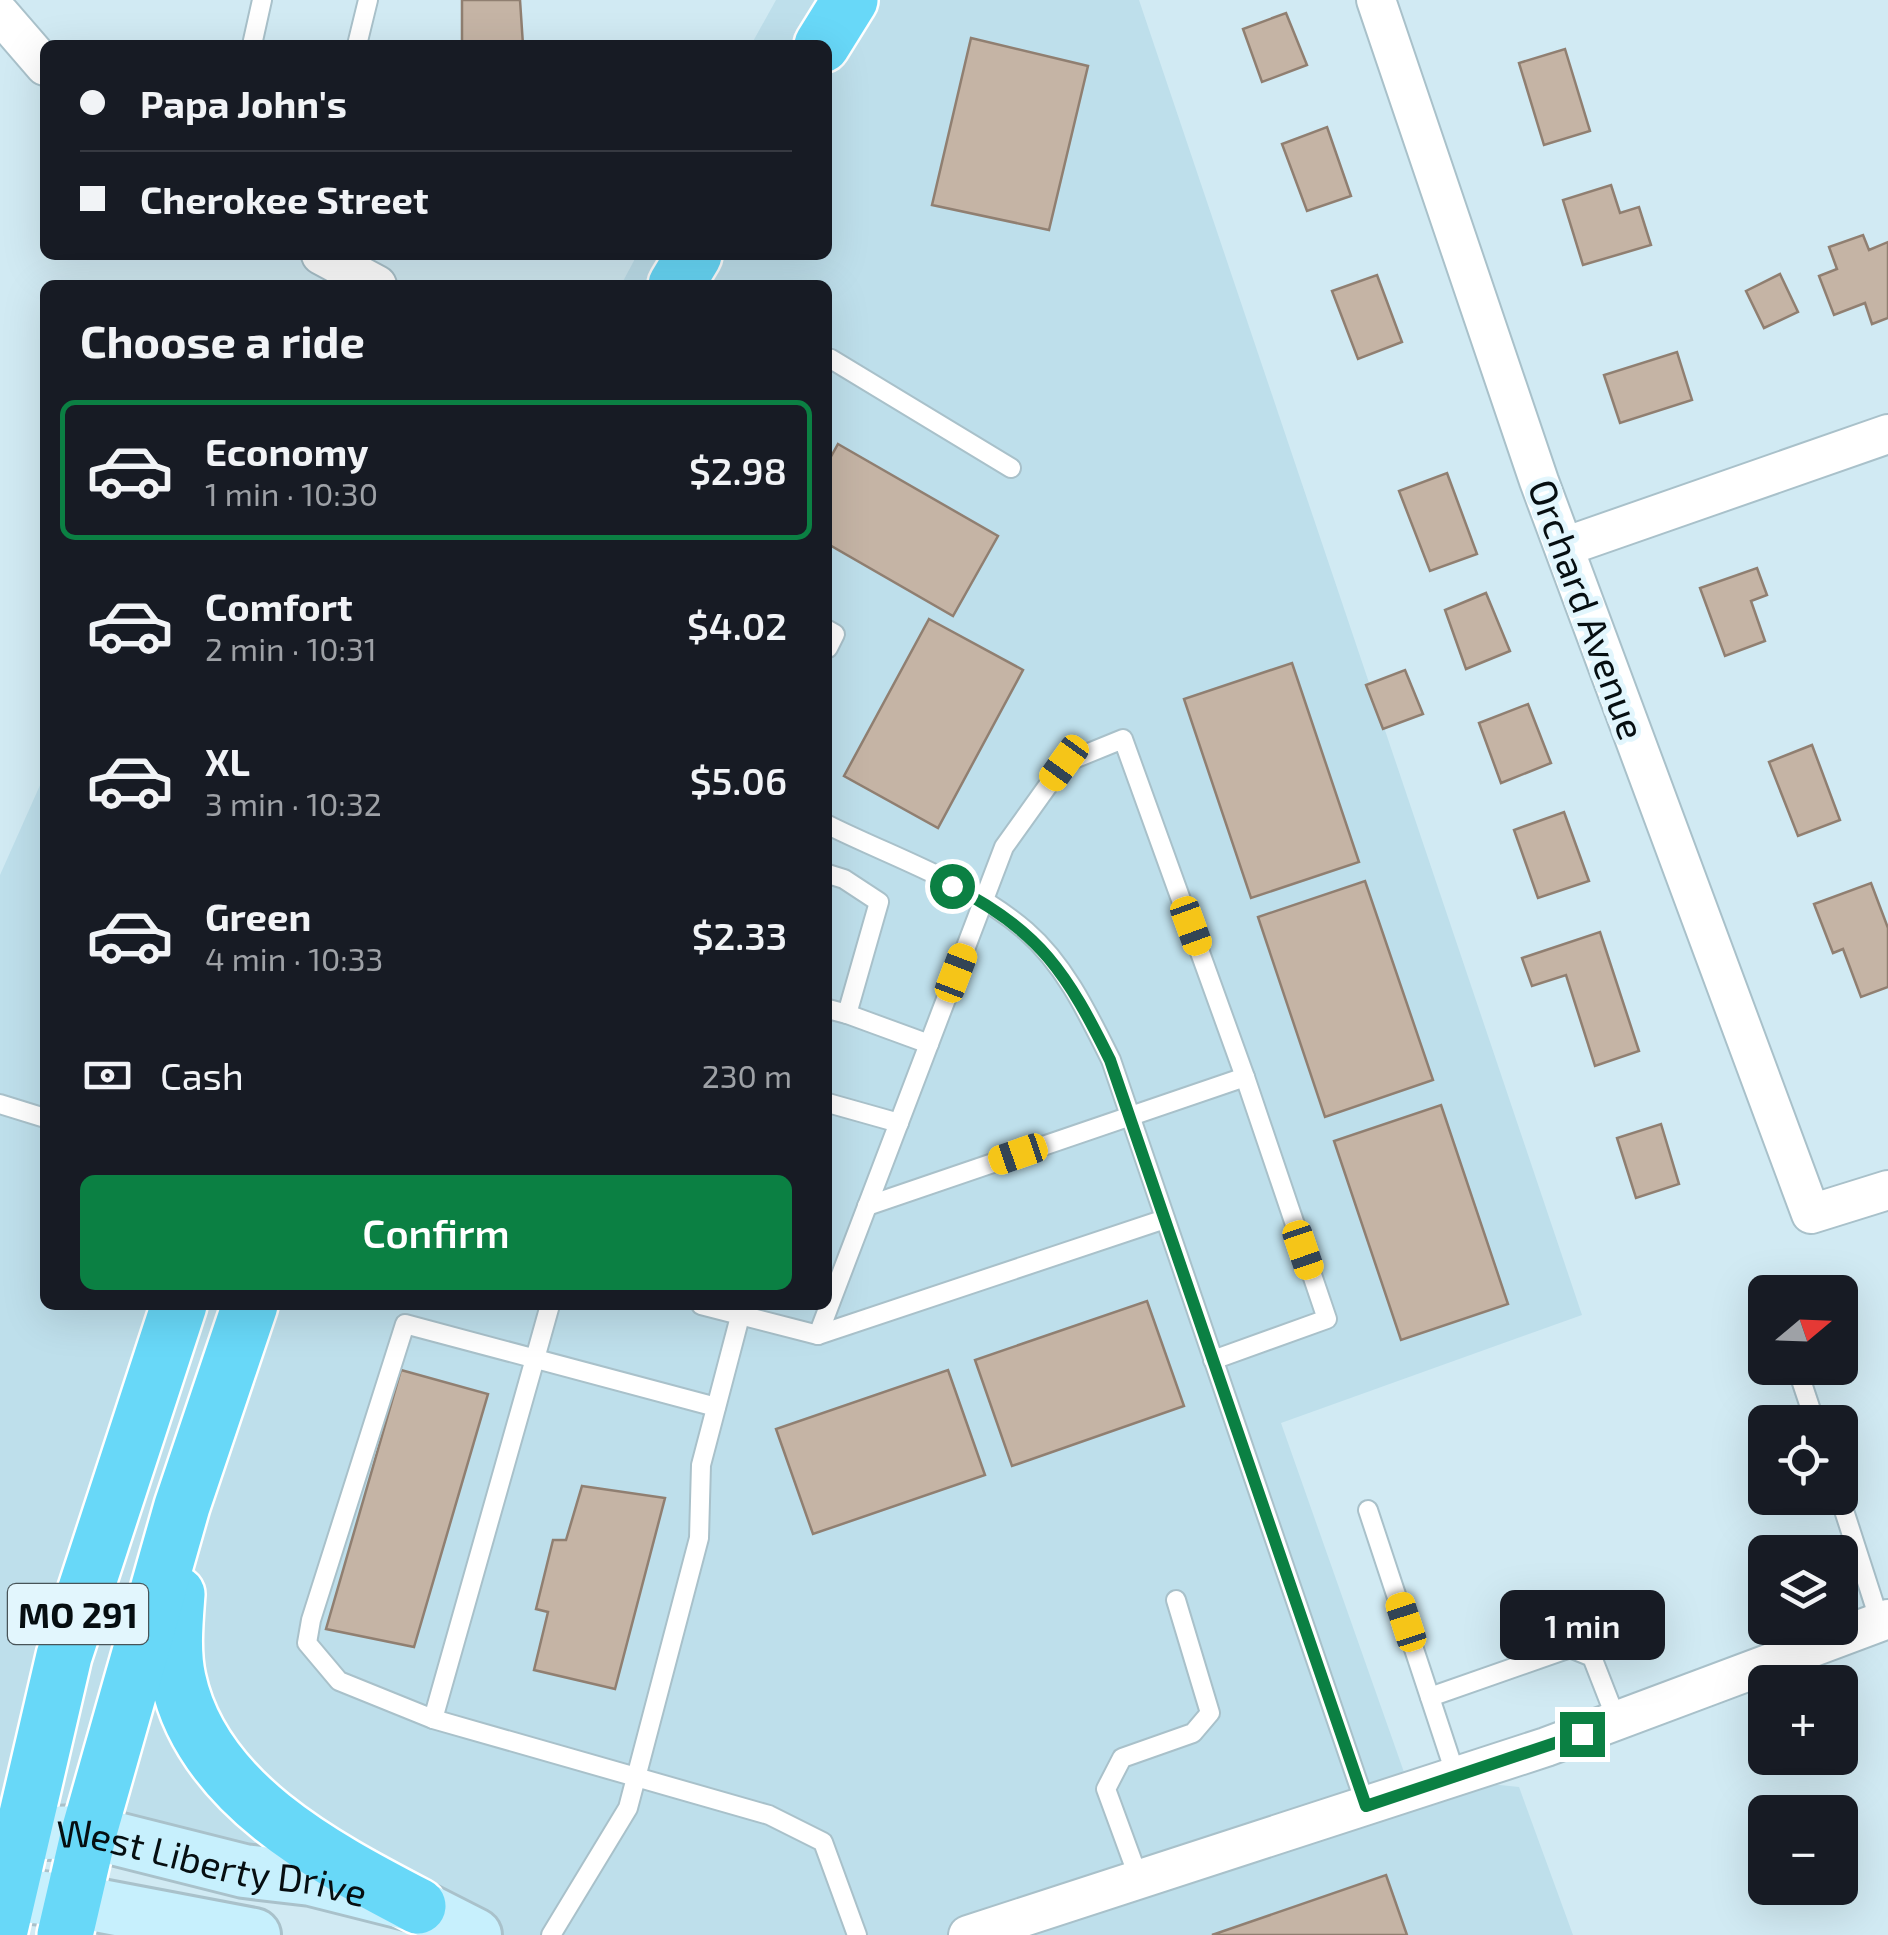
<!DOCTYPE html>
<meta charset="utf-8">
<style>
:root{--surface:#171b24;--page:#20242c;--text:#f1f3f6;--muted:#9ea1a6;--line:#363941;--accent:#0b8043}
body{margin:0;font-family:"Exo 2",sans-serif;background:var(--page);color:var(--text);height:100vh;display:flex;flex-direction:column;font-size:38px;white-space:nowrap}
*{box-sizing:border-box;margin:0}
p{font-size:32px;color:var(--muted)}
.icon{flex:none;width:55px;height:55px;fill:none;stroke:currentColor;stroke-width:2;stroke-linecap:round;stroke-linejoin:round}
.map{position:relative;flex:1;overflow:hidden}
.drawer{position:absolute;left:40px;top:280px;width:792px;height:1030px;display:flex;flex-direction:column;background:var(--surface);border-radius:15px;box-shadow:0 10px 40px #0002}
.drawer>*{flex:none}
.guide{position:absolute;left:40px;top:40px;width:792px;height:220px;border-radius:15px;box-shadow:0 10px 40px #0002;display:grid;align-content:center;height:220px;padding:0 40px;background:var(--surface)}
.needle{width:65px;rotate:71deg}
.tools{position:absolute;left:1748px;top:1275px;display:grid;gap:20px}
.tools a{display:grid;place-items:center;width:110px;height:110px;border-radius:15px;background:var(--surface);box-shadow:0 10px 40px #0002;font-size:50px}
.end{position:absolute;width:45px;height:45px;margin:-22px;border:12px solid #0b8043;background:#fff;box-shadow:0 0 0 5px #fff}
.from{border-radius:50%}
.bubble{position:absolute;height:70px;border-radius:15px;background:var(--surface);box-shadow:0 10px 40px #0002;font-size:32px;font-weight:600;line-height:70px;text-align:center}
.car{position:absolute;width:30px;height:60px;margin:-30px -15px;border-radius:12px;box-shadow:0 0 8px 2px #0007;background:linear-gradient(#f5c518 24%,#345 0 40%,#f5c518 0 76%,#345 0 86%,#f5c518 0)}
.guide b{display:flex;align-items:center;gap:35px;height:95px;font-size:38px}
.guide b+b{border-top:2px solid var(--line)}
.guide i{width:25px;height:25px;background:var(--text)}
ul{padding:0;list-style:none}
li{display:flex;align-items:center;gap:30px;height:140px;margin:0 20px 15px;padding:0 20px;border:5px solid transparent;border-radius:15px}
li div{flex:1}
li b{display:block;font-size:38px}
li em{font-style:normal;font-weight:600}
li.selected{border-color:var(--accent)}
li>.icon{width:90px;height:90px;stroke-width:1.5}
h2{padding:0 40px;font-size:45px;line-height:120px}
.pay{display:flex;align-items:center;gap:25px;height:110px;padding:0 40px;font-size:38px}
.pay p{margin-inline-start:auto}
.button{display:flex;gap:20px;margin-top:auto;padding:20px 40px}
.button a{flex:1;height:115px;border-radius:15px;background:var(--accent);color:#fff;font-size:40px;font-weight:600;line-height:115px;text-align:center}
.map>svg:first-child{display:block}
</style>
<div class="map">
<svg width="1888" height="1935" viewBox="0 0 1888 1935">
<rect width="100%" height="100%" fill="#d1eaf3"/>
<path fill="#bedfeb" d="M776 0H1139L1582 1315 1281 1423 1405 1775 1519 1787 1573 1935H424L0 1812V875L45 774V1305H828V285H621L637 255H828V45H751Z"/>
<g fill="#c5b4a5" stroke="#907f71" stroke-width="2.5">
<path d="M462 0H520L523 45H462Z"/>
<path d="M1286 13 1307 65 1262 82 1243 29Z"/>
<path d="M971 38 1088 66 1049 230 932 205Z"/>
<path d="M1565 49 1590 131 1544 145 1519 63Z"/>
<path d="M1327 127 1351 196 1307 211 1282 144Z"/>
<path d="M1611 185 1620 213 1639 207 1651 245 1583 265 1563 200Z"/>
<path d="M1863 235 1869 250 1888 242V318L1872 324 1865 303 1834 315 1819 276 1837 269 1829 247Z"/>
<path d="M1780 274 1798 312 1764 328 1746 291Z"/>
<path d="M1377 275 1402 342 1358 359 1332 291Z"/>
<path d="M1677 352 1692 400 1620 423 1604 375Z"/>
<path d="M838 444 998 536 953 616 828 544V462Z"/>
<path d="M1447 473 1477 554 1430 571 1399 491Z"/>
<path d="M1757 568 1767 595 1751 601 1765 641 1725 656 1700 588Z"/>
<path d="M1486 593 1510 651 1466 669 1445 610Z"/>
<path d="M929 619 1023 670 938 828 844 776Z"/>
<path d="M1292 663 1359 862 1251 898 1184 699Z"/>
<path d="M1405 670 1423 714 1383 729 1366 685Z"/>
<path d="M1528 704 1551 763 1501 783 1479 723Z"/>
<path d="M1812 745 1840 820 1798 836 1769 762Z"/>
<path d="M1564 812 1589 881 1538 898 1514 830Z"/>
<path d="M1365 881 1433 1080 1325 1117 1258 917Z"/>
<path d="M1871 883 1888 928V987L1861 997 1843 949 1833 953 1814 904Z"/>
<path d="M1600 932 1639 1051 1595 1066 1566 975 1532 986 1522 958Z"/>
<path d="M1441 1105 1508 1304 1401 1340 1334 1141Z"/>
<path d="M1661 1124 1679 1184 1636 1198 1617 1138Z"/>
<path d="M1147 1301 1184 1406 1012 1466 975 1360Z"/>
<path d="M401 1370 488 1394 414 1647 326 1629Z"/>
<path d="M948 1370 985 1475 813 1534 776 1429Z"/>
<path d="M582 1486 665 1498 615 1689 534 1670 548 1612 536 1609 553 1540H566Z"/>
<path d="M1386 1875 1407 1935H1212Z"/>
</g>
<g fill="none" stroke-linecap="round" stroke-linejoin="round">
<g stroke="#a9c1ca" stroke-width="22">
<g id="service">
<path d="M252 45 262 0"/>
<path d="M357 45 368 0"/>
<path d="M828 361 831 359 1011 468"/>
<path d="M828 630 835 634 828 648"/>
<path d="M828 825C892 857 971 883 1026 931 1065 965 1088 1014 1111 1060L1366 1806"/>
<path d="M828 874 844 879 879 902 847 1014 828 1009"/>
<path d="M847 1014 929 1044"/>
<path d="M828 1103 899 1123"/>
<path d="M0 1104 45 1118"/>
<path d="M867 1206 1245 1077 1327 1319 1213 1360"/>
<path d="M1165 1219 818 1335 1004 847 1064 763 1123 739 1245 1077"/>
<path d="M550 1305 536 1355 433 1719 339 1681 307 1643 311 1620 405 1324 716 1407"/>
<path d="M701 1305 818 1335"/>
<path d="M1797 1368 1815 1422"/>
<path d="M1840 1498 1880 1622"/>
<path d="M1368 1510 1456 1776"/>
<path d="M1430 1697 1570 1648 1592 1657 1617 1721"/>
<path d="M433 1719 769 1815 823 1842 857 1935"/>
<path d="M1139 1879 1106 1789 1122 1758 1193 1733 1210 1713 1176 1600"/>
<path d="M551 1935 628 1808 699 1538 701 1465 743 1305"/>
</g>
</g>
<g stroke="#a9c1ca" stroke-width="42">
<g id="minor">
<path d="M1376 0 1539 481 1811 1214 1888 1190"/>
<path d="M0 14 45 66"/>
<path d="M321 255 377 285"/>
<path d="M1564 547 1888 434"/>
<path d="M968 1935 1546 1747 1888 1619"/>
</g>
</g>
<g stroke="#a9c1ca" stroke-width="58">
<g id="secondary">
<path id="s1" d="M0 1834 89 1832 244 1871 311 1879 418 1906 475 1935"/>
<path d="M0 1894 75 1901 254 1935"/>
</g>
</g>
<g stroke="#fff" stroke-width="60">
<g id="trunk">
<path d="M822 45 850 0"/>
<path d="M676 285 694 255"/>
<path d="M177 1594C175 1621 172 1652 178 1679 202 1793 324 1857 418 1906"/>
<path d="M0 1930 64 1656 179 1305"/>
<path d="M65 1935 89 1832 182 1506 250 1305"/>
</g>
</g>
<use href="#service" stroke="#fff" stroke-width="18"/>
<use href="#minor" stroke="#fff" stroke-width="38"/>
<use href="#secondary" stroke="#c7f0fd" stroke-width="52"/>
<use href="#trunk" stroke="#68d8f8" stroke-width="55"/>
</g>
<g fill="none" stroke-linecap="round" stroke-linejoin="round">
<path stroke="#0b8043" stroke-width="12" d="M952 886C1040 930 1068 975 1110 1060L1366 1806 1582 1734"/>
</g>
<g text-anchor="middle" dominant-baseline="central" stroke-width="10" stroke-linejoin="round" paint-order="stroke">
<rect fill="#e2f6fd" stroke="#485458" stroke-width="2.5" x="8" y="1584" width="140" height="60" rx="8"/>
<g font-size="35" font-weight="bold" fill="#060e11">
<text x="78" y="1614">MO 291</text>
</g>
<g font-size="38" fill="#060e11" stroke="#e2f6fd">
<text transform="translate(1588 609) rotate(70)">Orchard Avenue</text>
<text stroke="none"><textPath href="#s1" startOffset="215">West Liberty Drive</textPath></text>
</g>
</g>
</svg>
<div class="tools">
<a><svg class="needle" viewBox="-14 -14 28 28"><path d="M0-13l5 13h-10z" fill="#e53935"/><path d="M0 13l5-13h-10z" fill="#9ea1a6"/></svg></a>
<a><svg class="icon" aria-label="locate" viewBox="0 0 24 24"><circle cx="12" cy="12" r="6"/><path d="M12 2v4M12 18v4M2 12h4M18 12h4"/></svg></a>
<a><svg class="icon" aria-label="layers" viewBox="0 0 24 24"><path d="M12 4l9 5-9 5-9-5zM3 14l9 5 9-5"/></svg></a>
<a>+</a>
<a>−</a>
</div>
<i class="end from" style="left:952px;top:886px"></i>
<i class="end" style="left:1582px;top:1734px"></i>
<div class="bubble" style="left:1500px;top:1590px;width:165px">1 min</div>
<i class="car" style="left:1064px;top:763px;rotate:216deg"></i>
<i class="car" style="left:1191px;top:926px;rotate:160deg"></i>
<i class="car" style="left:956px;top:973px;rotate:21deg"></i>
<i class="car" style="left:1018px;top:1154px;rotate:251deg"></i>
<i class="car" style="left:1303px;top:1250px;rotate:161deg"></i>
<i class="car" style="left:1406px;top:1622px;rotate:342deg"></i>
<div class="guide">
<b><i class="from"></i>Papa John's</b>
<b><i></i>Cherokee Street</b>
</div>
<section class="drawer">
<h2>Choose a ride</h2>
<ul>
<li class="selected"><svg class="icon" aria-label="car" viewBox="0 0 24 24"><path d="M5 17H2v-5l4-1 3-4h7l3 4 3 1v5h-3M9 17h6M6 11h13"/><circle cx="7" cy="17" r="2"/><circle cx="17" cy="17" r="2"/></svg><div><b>Economy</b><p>1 min · 10:30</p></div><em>$2.98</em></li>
<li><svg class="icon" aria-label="car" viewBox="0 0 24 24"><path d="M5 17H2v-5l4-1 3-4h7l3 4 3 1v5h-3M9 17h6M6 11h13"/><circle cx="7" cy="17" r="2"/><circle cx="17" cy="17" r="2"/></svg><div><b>Comfort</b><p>2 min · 10:31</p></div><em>$4.02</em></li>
<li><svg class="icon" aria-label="car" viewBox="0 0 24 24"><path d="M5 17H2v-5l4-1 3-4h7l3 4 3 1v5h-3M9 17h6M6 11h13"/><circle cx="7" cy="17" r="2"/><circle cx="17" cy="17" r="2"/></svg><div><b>XL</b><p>3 min · 10:32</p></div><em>$5.06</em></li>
<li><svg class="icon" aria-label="car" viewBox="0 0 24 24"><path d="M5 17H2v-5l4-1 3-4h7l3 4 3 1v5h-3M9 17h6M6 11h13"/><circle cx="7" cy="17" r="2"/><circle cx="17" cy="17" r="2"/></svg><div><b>Green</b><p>4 min · 10:33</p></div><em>$2.33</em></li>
</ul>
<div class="pay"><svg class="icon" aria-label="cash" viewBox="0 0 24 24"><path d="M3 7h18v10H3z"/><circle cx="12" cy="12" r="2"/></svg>Cash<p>230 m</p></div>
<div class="button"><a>Confirm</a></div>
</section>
</div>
